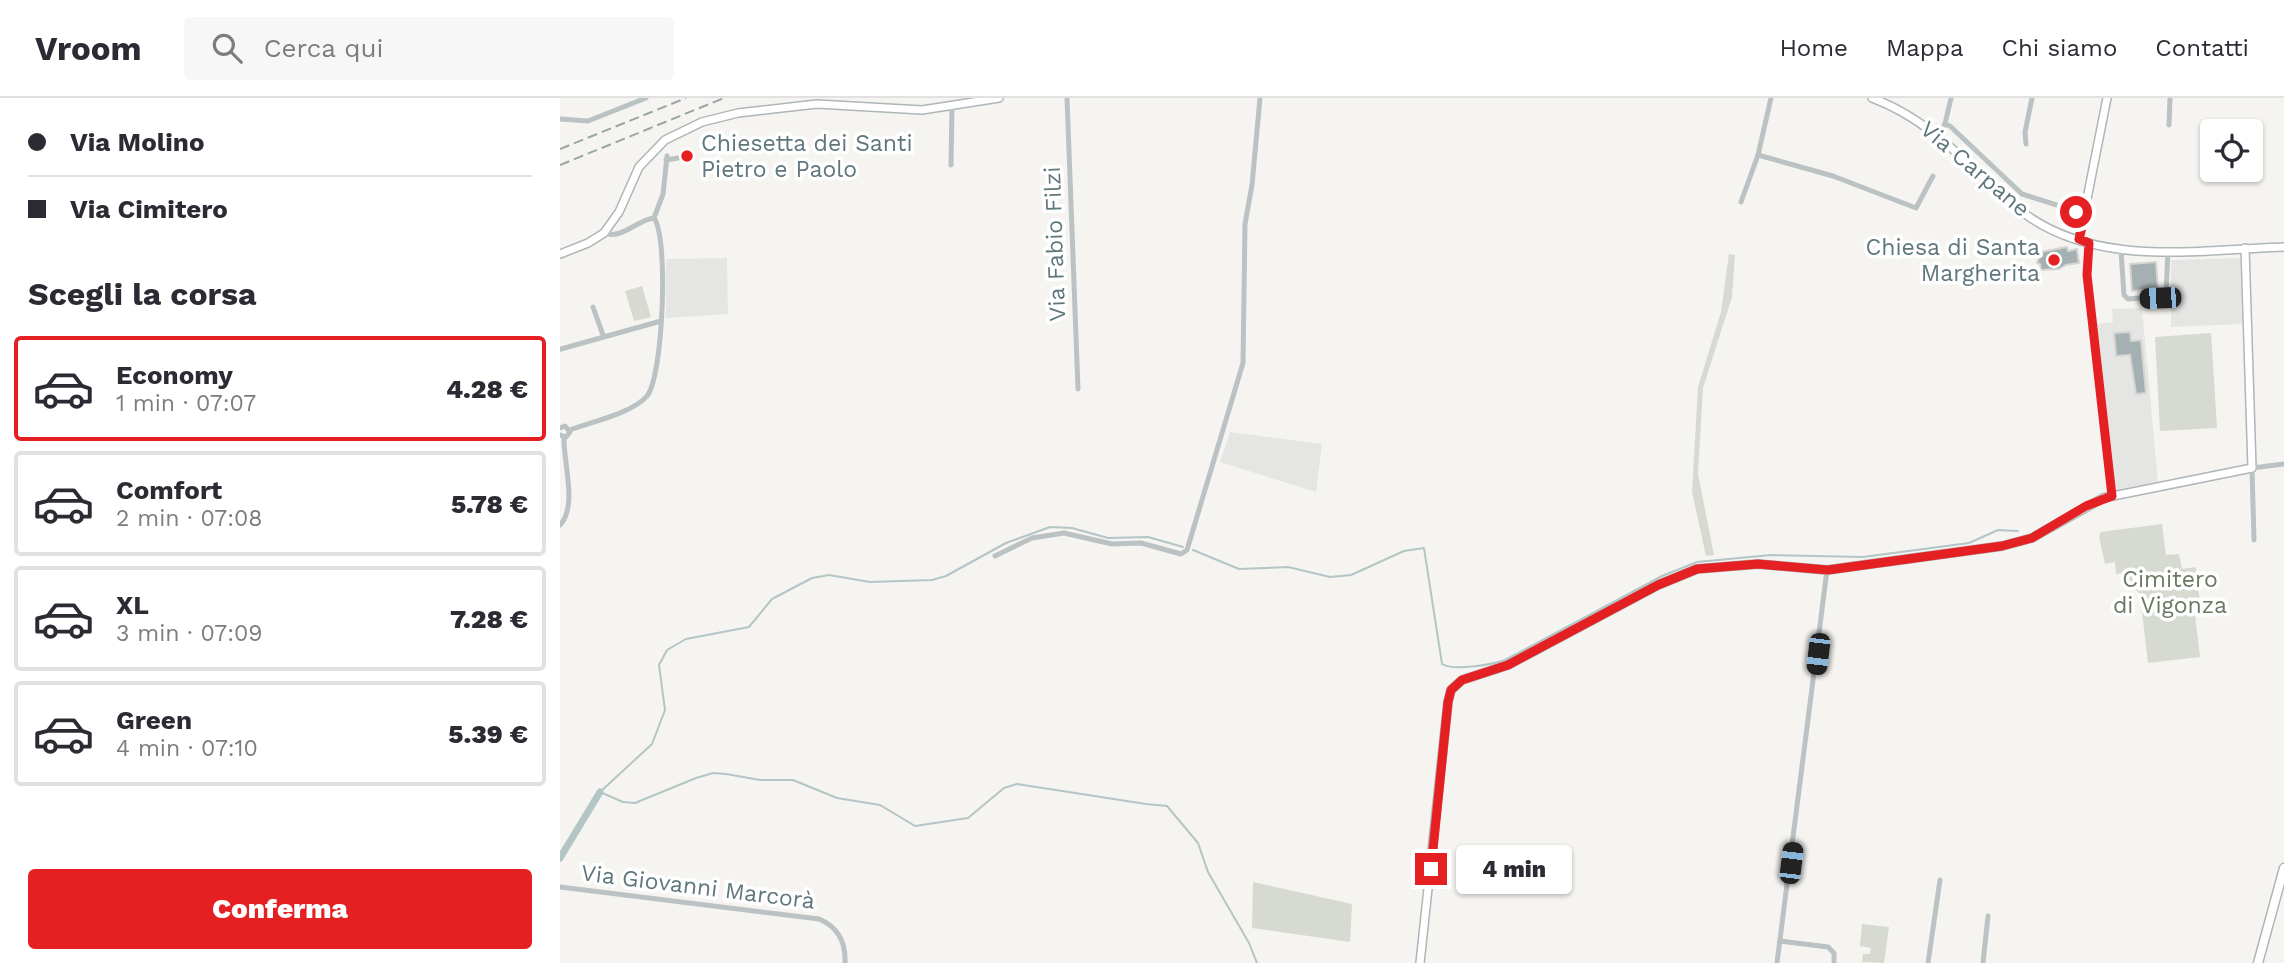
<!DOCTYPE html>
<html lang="it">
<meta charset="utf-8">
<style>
:root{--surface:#fff;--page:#f7f7f7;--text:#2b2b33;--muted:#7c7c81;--line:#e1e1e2;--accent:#e52022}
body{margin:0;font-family:"Work Sans",sans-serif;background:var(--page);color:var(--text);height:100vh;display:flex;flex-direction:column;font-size:26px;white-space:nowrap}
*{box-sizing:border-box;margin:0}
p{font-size:23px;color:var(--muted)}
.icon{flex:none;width:38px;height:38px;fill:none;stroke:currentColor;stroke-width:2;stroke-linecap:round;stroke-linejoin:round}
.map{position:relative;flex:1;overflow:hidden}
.sheet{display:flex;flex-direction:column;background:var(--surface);width:560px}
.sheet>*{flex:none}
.hud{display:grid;align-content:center;height:154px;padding:0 28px;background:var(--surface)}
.controls{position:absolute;left:1640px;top:21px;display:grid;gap:14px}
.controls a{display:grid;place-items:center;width:63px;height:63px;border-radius:7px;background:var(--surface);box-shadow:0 2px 5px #0004;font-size:35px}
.end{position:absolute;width:32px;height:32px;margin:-16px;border:9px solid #e52022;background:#fff;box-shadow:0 0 0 4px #fff}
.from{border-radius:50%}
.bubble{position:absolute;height:49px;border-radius:7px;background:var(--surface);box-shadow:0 2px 5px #0004;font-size:23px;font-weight:800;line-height:49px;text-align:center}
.car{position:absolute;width:21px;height:42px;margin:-21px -10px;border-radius:9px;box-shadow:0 0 5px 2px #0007;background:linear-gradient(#222 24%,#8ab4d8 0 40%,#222 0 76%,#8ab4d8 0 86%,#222 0)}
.hud b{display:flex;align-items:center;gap:24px;height:66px;font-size:26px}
.hud b+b{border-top:2px solid var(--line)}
.hud i{width:18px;height:18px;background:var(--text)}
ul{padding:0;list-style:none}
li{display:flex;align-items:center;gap:21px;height:105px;margin:0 14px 10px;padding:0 14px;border:4px solid var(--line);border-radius:7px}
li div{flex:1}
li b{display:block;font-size:26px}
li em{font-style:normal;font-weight:800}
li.selected{border-color:var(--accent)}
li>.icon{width:63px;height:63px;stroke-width:1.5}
h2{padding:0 28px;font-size:32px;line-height:84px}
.primary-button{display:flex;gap:14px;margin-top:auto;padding:14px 28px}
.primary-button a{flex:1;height:80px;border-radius:7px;background:var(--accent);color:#fff;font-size:28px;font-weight:800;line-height:80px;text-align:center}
header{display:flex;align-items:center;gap:42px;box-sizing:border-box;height:98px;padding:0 35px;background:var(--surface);border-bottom:2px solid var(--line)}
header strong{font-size:33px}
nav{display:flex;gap:38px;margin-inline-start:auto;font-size:24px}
.search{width:490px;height:63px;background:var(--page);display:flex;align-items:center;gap:18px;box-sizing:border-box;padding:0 24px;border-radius:7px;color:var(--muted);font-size:26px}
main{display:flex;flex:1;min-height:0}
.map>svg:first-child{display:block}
</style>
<header>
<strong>Vroom</strong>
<div class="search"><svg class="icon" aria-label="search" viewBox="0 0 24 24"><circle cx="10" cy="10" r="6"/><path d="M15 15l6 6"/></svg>Cerca qui</div>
<nav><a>Home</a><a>Mappa</a><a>Chi siamo</a><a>Contatti</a></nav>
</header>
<main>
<section class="sheet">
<div class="hud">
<b><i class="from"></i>Via Molino</b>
<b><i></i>Via Cimitero</b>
</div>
<h2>Scegli la corsa</h2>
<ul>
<li class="selected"><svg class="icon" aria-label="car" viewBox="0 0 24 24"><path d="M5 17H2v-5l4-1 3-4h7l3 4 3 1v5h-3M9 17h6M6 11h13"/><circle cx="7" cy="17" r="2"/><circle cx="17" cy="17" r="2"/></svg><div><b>Economy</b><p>1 min · 07:07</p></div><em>4.28 €</em></li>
<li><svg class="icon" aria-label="car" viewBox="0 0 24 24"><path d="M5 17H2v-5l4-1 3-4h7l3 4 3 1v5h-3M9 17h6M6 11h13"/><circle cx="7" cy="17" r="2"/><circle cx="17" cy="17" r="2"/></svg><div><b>Comfort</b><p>2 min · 07:08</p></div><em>5.78 €</em></li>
<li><svg class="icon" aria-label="car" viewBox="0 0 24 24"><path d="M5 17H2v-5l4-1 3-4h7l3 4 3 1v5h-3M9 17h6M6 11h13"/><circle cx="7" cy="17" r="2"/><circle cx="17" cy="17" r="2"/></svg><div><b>XL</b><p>3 min · 07:09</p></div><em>7.28 €</em></li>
<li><svg class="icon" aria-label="car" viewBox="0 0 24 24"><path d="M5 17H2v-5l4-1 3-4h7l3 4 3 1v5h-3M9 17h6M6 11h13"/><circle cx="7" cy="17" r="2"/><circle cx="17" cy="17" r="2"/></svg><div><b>Green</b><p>4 min · 07:10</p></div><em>5.39 €</em></li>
</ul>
<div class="primary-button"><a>Conferma</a></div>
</section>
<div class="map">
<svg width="1724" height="865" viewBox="0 0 1724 865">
<rect width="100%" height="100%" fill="#f5f4f1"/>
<g fill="#e5e6e4">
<path d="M167 160 168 216 106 220V161Z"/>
<path d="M1680 160 1682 226 1611 229V162Z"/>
<path d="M1582 210 1598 384 1556 392 1537 226 1553 224 1552 211Z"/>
<path d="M670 334 762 346 756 394 660 364Z"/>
</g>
<g fill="#d6dad0">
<path d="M1169 156 1175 157 1172 199 1143 290 1138 376 1154 457 1146 458 1132 394 1138 289 1161 214Z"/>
<path d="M82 188 91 219 74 223 65 193Z"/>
<path d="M1651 235 1657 330 1600 333 1595 239Z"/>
<path d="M1602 426 1606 457 1619 456 1622 471 1636 469 1640 507 1634 508 1640 559 1588 565 1582 514 1586 513 1584 500 1566 482V475L1556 476 1555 464 1545 466 1539 438 1541 434Z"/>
<path d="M693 784 792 806 790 844 692 830Z"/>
<path d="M1302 826 1329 829 1324 865 1302 864 1303 856H1310L1311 850 1300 848Z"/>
</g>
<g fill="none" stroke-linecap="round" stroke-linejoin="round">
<g stroke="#b4c5c6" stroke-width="2">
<path d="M623 449 588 439 548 440 512 430 490 429 446 445 386 478 372 482 310 484 269 477 252 480 212 501 189 529 126 541 107 552 99 567 105 612 92 646 40 694 63 704 75 705 136 680 153 675 166 676 200 682H233L277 700 320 707 355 728 408 720 444 690 457 686 586 706 607 708 638 745 648 774 689 845 697 865"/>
<path d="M633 452 679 471 728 469 770 479 791 477 844 453 864 450 882 566C893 573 931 567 945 562L1102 478 1137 464 1211 457 1303 459 1409 445 1438 432 1458 433"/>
</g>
<path stroke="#b4c5c6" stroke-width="7" d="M0 760 40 694"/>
</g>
<g fill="#a4b0b2" stroke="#d6d5d4" stroke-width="2">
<path d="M1507 149 1508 153 1517 151 1519 165 1506 167 1499 171 1481 172 1480 166 1477 165 1480 154Z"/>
<path d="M1596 164 1598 191 1572 193 1570 166Z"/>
<path d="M1570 234 1571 243 1581 242 1586 295 1576 296 1570 257 1556 258 1554 235Z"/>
</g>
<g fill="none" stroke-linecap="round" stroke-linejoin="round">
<g stroke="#adb6b8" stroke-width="10">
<g id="secondary">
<path d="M1312 0C1372 22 1409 69 1456 109 1530 171 1635 152 1724 149"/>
<path d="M1519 141 1547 0"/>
<path d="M0 156 28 145 44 135 59 114 79 69 105 42 142 24 178 15 257 6 362 12 439 0"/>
<path d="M860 865 888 604 891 592 902 582 948 567 1098 487 1137 471 1198 466 1267 472 1442 448 1472 440 1543 400 1692 370 1685 150"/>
</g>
</g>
<g stroke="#afb6b8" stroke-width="11">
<path id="primary" d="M1698 865 1724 770"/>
</g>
<g stroke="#bbc2c4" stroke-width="5">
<path d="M507 0 518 291"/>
<path d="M0 21 28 23 86 0"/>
<path d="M1385 26 1390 28 1462 96 1525 116"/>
<path d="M1609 27 1610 0"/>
<path d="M1379 37 1385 26 1391 0"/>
<path d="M1466 46 1465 34 1472 0"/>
<path d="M1198 57 1273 78 1356 110 1373 78"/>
<path d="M106 62 118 60"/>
<path d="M391 67 392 9"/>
<path d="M1181 104 1198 57 1211 0"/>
<path d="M44 135C61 142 77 122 94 120L103 96 107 58"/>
<path d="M1529 145 1527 177 1552 398"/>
<path d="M1561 153 1564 197 1568 201 1606 198 1608 152"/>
<path d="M33 209 43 237"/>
<path d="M1 251 101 223"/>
<path d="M0 330 5 328 10 334 6 339 0 337"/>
<path d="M10 332C31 324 73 315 87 298 103 279 109 140 94 120"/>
<path d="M0 427C18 408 3 364 4 339"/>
<path d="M1694 442 1692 370 1724 366"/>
<path d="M435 458 472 440 504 435 552 446 581 445 621 456 627 452 683 265 685 126 692 87 700 0"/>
<path d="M0 789 259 821C278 829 286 844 285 865"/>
<path d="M1220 843 1268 849 1274 855V865"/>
<path d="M1217 865 1267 472"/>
<path d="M1368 865 1380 782"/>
<path d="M1423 865 1428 818"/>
</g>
<use href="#secondary" stroke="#fff" stroke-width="7"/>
<use href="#primary" stroke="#fff" stroke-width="8"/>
<g stroke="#9aa5a8" stroke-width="2" stroke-dasharray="10 5" stroke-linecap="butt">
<path d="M0 51 126 0"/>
<path d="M0 67 164 0"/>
</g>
</g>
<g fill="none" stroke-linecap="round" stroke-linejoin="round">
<path stroke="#e52022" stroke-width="9" d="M871 771 888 604 891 592 902 582 948 567 1098 487 1137 471 1198 466 1268 472 1442 448 1472 440 1526 408 1552 398 1527 177 1529 145 1519 141 1525 116 1516 114"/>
</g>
<g fill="#e52022" stroke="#fff" stroke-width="2.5">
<circle cx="127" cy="58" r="7"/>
<circle cx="1494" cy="162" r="7"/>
</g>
<g text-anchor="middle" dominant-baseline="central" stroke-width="7" stroke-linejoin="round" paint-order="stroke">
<g font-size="23" fill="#5f777c" stroke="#fff" text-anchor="start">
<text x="141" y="45">Chiesetta dei Santi<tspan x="141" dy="26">Pietro e Paolo</tspan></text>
<text x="1480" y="149" text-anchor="end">Chiesa di Santa<tspan x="1480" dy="26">Margherita</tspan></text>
</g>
<g font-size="23" fill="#5f777c" stroke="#fff">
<text transform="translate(1415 71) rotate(40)">Via Carpane</text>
<text transform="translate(495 146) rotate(-92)">Via Fabio Filzi</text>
<text transform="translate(138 789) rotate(7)">Via Giovanni Marcorà</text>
</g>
<g font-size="23" fill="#6c7962" stroke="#fff">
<text x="1610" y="481">Cimitero<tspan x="1610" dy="26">di Vigonza</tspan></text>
</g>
</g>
</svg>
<div class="controls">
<a><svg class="icon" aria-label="locate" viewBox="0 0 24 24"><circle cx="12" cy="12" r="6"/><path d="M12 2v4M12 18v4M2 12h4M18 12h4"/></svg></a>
</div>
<i class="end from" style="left:1516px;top:114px"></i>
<i class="end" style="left:871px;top:771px"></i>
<div class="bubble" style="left:896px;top:747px;width:116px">4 min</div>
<i class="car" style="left:1600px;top:200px;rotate:268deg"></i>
<i class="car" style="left:1258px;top:556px;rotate:187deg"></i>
<i class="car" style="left:1231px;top:765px;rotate:7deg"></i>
</div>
</main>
